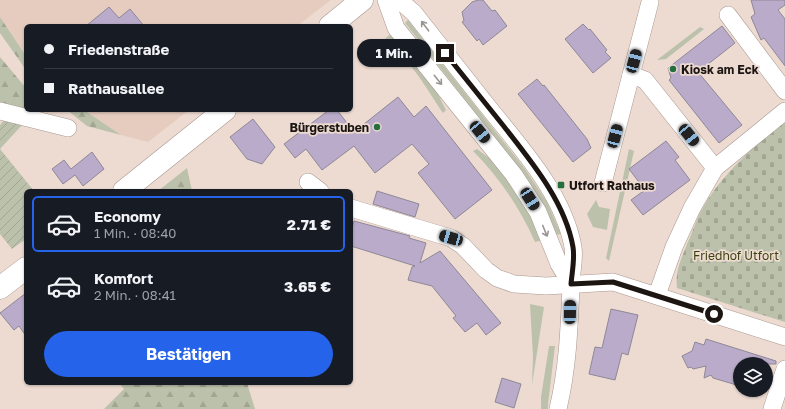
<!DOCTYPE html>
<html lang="de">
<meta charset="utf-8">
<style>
:root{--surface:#171b24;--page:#20242c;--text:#f1f3f6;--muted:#9ea1a6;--line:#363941;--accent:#2563eb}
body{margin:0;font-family:"Golos Text",sans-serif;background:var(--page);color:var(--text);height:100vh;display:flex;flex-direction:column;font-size:15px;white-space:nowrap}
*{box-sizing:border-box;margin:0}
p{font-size:13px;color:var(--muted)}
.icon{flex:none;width:22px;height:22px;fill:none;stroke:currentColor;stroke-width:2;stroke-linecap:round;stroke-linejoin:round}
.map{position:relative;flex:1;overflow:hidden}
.details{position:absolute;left:24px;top:189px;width:329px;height:196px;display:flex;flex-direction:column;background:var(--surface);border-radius:6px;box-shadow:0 1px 3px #0004}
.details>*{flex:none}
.top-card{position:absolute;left:24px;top:24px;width:329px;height:88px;border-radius:6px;box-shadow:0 1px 3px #0004;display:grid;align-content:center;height:88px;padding:0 20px;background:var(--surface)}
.tools{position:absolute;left:733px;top:357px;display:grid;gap:8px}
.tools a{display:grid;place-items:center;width:40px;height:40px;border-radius:50%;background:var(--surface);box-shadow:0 1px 3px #0004;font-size:20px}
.end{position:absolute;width:18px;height:18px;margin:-9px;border:5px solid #1c1512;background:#fff;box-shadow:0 0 0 2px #fff}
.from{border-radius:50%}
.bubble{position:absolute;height:28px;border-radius:14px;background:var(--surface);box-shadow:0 1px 3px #0004;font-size:13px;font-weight:700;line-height:28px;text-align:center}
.car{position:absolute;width:12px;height:24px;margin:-12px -6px;border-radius:5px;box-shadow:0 0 3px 1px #0007;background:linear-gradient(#222 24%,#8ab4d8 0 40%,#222 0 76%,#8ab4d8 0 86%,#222 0)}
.top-card b{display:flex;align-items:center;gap:14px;height:38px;font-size:15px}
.top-card b+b{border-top:1px solid var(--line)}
.top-card i{width:10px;height:10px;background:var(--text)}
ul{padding:7px 0 0;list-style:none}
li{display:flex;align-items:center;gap:12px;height:56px;margin:0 8px 6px;padding:0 12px;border:2px solid transparent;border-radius:6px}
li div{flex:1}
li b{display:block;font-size:15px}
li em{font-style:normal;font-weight:700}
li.current{border-color:var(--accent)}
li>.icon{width:36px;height:36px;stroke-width:1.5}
.primary-button{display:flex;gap:8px;margin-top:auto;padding:8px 20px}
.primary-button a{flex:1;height:46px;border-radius:24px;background:var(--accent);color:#fff;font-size:16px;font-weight:700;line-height:46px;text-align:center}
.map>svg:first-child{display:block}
</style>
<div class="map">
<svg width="785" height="409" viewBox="0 0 785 409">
<defs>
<pattern id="forest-firs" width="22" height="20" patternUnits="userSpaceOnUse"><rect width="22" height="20" fill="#bcc1ab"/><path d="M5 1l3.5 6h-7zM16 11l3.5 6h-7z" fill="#a1a592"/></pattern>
<pattern id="cemetery-stones" width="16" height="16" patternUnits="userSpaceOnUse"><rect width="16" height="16" fill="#bcc1ab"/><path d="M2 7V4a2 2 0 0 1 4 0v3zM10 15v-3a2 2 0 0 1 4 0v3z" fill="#a1a592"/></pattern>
<pattern id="garden-furrows" width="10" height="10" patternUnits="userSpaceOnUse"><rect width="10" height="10" fill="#bcc1ab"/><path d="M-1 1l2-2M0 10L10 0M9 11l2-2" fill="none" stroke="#a1a592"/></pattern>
</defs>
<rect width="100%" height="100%" fill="#eddbd2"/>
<g fill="#e6ccbf">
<path d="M0 0H331L297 26H26V56L0 17Z"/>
<path d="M84 110H189L148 142 121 135Z"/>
</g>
<g fill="#bcc1ab">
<path d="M408 20 525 169 547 202 561 234 556 235 543 206 527 179 405 23Z"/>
<path d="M700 27 704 29 666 59 657 60Z"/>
<path d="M389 35 395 38 433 85 446 110 443 113C426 89 413 60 386 45L385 39Z"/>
<path d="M477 149 493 161 521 194 543 240 535 242C520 208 499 177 473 151Z"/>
<path d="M629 149 634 151 609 261 606 258Z"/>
<path d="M596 200 599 207 610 209 607 230 593 227 587 214Z"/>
<path d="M530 304 544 307 532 385 533 356Z"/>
<path d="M549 346H555L548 404V409H541V397Z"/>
</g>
<g fill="url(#forest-firs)">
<path d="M0 17 26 56V70L0 33Z"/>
<path d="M0 57 26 88V110L0 103Z"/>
<path d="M67 110H84L121 135 87 126Z"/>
<path d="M187 168 192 191H158Z"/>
<path d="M119 383H247L255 409H104L124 389Z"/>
</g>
<path fill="url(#cemetery-stones)" d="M785 120V322L677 288C675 271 681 260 687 244 692 234 695 223 700 213 720 175 753 148 785 120Z"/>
<path fill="url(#garden-furrows)" d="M4 120 23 124 0 149 34 191H26V239L12 249 0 234V125Z"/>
<g fill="#b9abc9" stroke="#8f8897">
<path d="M478 0H483L492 11 495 10 507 26 483 45 479 39 477 41 462 22 464 21 462 12 472 2Z"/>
<path d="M751 0H785V5L778 10 785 19V66L764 38 761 40 751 17 755 14Z"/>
<path d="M109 7 119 18 130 9 144 26H86Z"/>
<path d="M583 24 589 30 590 29 607 50 605 52 611 58 593 73 565 39Z"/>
<path d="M722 26 735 43 698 72 742 125 719 143 669 80 671 78 668 68Z"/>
<path d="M537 79 543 86 544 85 587 139 591 148 573 162 518 94Z"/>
<path d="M398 97 414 117 426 106 492 190 455 219 418 173 429 164 412 144 375 173 354 146 322 170 306 149 295 158 284 144 329 110H337L354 132Z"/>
<path d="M253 119 275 147 262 164 247 159 230 137Z"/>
<path d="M666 141 679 157 675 160 690 180 643 215 631 200 645 190 629 169Z"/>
<path d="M92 152 104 169 83 186 75 175 63 184 52 169 64 160 71 169Z"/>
<path d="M377 191 419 204 415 217 373 204Z"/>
<path d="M354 221 410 236 409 238 426 243 420 263 440 251 501 323 486 335 477 323 465 332 453 318 456 316 432 286 408 280 412 267 415 266 351 246V231Z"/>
<path d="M26 293V336L19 326 14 330 0 313Z"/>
<path d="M611 309 638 315 628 355 622 353 615 380 589 374 595 347 602 348Z"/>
<path d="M706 339 776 361V364H740V386L713 378 711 375 704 378 706 366 693 369 691 367 688 368 682 356 692 351 695 342 704 345Z"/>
<path d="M502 378 521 384 514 408 495 402Z"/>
</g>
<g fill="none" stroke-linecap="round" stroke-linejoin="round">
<g stroke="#a9988f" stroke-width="18">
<g id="minor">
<path d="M386 0 396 28 514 175 538 212 559 264 571 284"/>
<path d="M399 0 414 13C438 43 461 73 485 103 519 146 563 192 573 247 575 259 571 273 571 286 569 330 568 366 558 409"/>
<path d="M650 2 631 75 645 80 715 168"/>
<path d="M728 15 785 91"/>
<path d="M0 111 68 128"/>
<path d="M308 182 320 191"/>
<path d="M603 183 631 75"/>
<path d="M351 208 451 238 463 246 486 270 497 278 514 284 546 286 613 282 785 337"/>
<path d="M657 295 674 247 692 208 715 168 785 111"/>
<path d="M772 409 785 369"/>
</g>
</g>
<g stroke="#a9988f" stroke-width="23">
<g id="major">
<path d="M330 26 362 0"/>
<path d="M124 191 225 110"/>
<path d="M0 288 26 268"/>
</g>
</g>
<use href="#minor" stroke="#fff" stroke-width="17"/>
<use href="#major" stroke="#fff" stroke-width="22"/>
</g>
<defs><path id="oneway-shaft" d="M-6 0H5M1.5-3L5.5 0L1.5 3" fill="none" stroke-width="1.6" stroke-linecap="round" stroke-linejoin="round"/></defs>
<g stroke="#999694">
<use href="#oneway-shaft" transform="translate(425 26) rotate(-127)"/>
<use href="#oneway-shaft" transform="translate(438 80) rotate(51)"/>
<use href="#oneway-shaft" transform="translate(545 231) rotate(68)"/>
</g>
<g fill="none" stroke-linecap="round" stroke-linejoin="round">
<path stroke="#1c1512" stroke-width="5" d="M445 53C464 77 483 100 502 124 530 160 565 201 573 247 575 259 572 272 571 284L613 282 714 314"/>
</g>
<g fill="#256f3d" stroke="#eddbd2" stroke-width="1.5">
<circle cx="673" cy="69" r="4"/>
<circle cx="377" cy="127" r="4"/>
<rect x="557" y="181" width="8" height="8" rx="2"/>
</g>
<g text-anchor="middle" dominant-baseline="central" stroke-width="3.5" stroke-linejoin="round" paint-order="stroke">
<g font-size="12" font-weight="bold" fill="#1c1512" stroke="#eddbd2" text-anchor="start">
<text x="681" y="69">Kiosk am Eck</text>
<text x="369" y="127" text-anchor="end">Bürgerstuben</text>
<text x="569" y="185">Utfort Rathaus</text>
</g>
<g font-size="12" fill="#39410b" stroke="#eddbd2">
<text x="736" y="255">Friedhof Utfort</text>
</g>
</g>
</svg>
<div class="tools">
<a><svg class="icon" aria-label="layers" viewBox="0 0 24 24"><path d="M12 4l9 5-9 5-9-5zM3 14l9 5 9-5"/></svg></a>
</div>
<i class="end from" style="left:714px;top:314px"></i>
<i class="end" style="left:445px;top:53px"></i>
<div class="bubble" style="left:357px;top:39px;width:74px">1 Min.</div>
<i class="car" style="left:634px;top:61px;rotate:15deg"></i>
<i class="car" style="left:480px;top:132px;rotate:141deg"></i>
<i class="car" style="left:689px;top:135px;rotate:141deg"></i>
<i class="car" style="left:615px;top:136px;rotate:15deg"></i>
<i class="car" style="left:530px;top:199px;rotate:147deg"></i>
<i class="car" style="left:451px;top:238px;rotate:286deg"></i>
<i class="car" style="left:570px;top:312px;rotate:1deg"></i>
<div class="top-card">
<b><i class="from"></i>Friedenstraße</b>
<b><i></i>Rathausallee</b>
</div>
<section class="details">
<ul>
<li class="current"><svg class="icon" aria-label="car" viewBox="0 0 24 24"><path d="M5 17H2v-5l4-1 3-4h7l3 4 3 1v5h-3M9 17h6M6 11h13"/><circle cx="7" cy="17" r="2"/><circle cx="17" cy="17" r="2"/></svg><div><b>Economy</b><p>1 Min. · 08:40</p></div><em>2.71 €</em></li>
<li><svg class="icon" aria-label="car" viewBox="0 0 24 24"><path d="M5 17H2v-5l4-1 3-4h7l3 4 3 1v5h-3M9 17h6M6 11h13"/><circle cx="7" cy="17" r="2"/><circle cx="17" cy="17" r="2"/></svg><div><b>Komfort</b><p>2 Min. · 08:41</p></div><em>3.65 €</em></li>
</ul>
<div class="primary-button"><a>Bestätigen</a></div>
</section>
</div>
